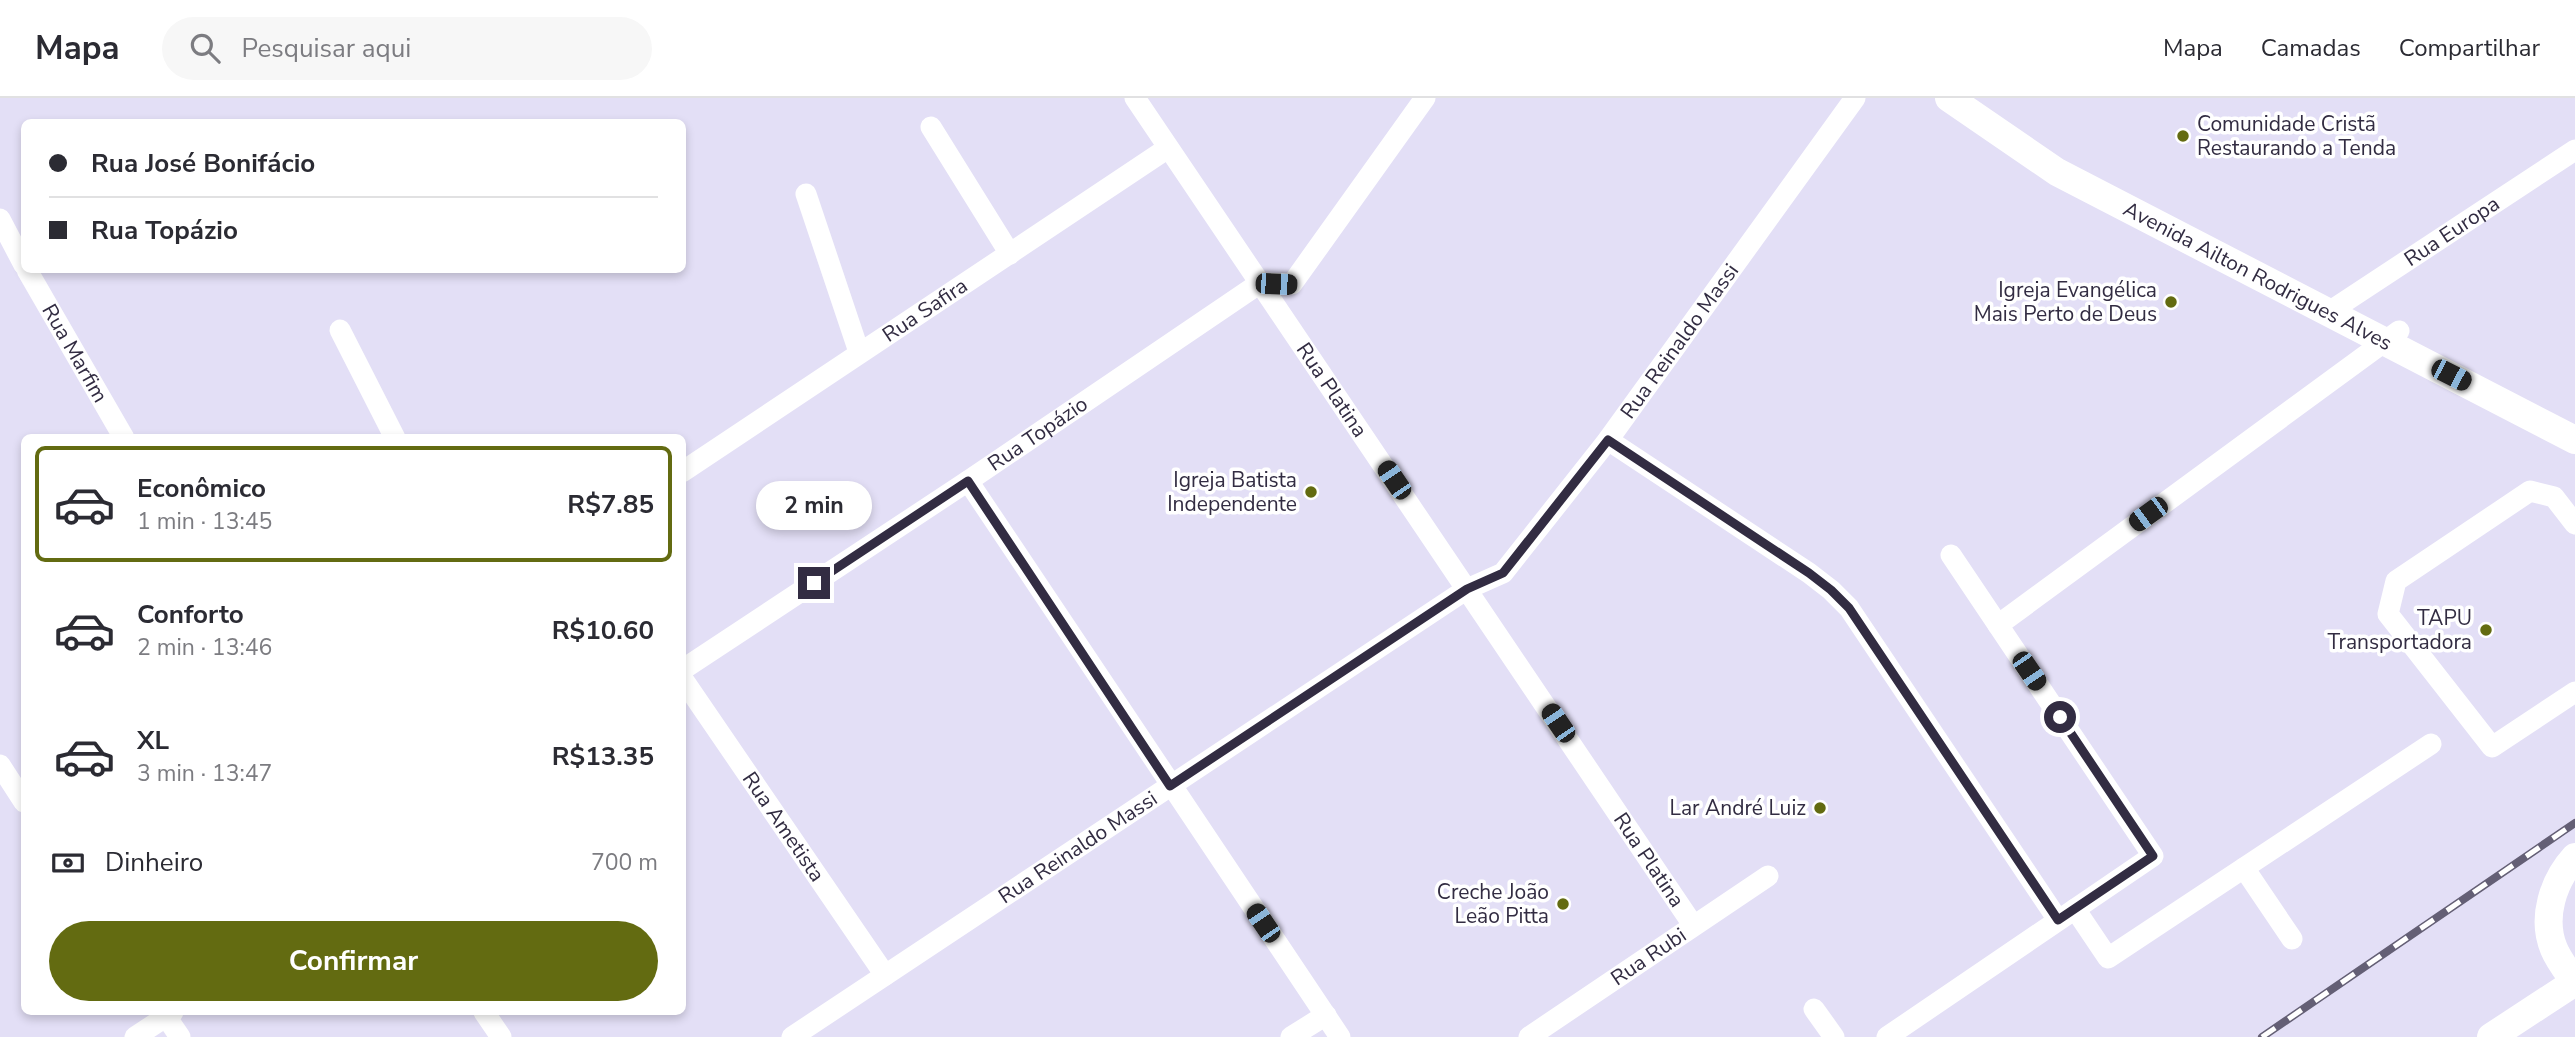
<!DOCTYPE html>
<html lang="pt">
<meta charset="utf-8">
<style>
:root{--surface:#fff;--page:#f7f7f7;--text:#2b2b33;--muted:#7c7c81;--line:#e1e1e2;--accent:#636b11}
body{margin:0;font-family:"Nunito Sans",sans-serif;background:var(--page);color:var(--text);height:100vh;display:flex;flex-direction:column;font-size:26px;white-space:nowrap}
*{box-sizing:border-box;margin:0}
p{font-size:23px;color:var(--muted)}
.icon{flex:none;width:38px;height:38px;fill:none;stroke:currentColor;stroke-width:2;stroke-linecap:round;stroke-linejoin:round}
.map{position:relative;flex:1;overflow:hidden}
.sheet{position:absolute;left:21px;top:336px;width:665px;height:581px;display:flex;flex-direction:column;background:var(--surface);border-radius:10px;box-shadow:0 4px 10px #0003}
.sheet>*{flex:none}
.top-card{position:absolute;left:21px;top:21px;width:665px;height:154px;border-radius:10px;box-shadow:0 4px 10px #0003;display:grid;align-content:center;height:154px;padding:0 28px;background:var(--surface)}
.end{position:absolute;width:32px;height:32px;margin:-16px;border:9px solid #322c42;background:#fff;box-shadow:0 0 0 4px #fff}
.from{border-radius:50%}
.bubble{position:absolute;height:49px;border-radius:24px;background:var(--surface);box-shadow:0 4px 10px #0003;font-size:23px;font-weight:700;line-height:49px;text-align:center}
.car{position:absolute;width:21px;height:42px;margin:-21px -10px;border-radius:9px;box-shadow:0 0 5px 2px #0007;background:linear-gradient(#222 24%,#8ab4d8 0 40%,#222 0 76%,#8ab4d8 0 86%,#222 0)}
.top-card b{display:flex;align-items:center;gap:24px;height:66px;font-size:26px}
.top-card b+b{border-top:2px solid var(--line)}
.top-card i{width:18px;height:18px;background:var(--text)}
ul{padding:12px 0 0;list-style:none}
li{display:flex;align-items:center;gap:21px;height:116px;margin:0 14px 10px;padding:0 14px;border:4px solid transparent;border-radius:10px}
li div{flex:1}
li b{display:block;font-size:26px}
li em{font-style:normal;font-weight:700}
li.current{border-color:var(--accent)}
li>.icon{width:63px;height:63px;stroke-width:1.5}
.pay{display:flex;align-items:center;gap:18px;height:77px;padding:0 28px;font-size:26px}
.pay p{margin-inline-start:auto}
.action{display:flex;gap:14px;margin-top:auto;padding:14px 28px}
.action a{flex:1;height:80px;border-radius:42px;background:var(--accent);color:#fff;font-size:28px;font-weight:700;line-height:80px;text-align:center}
header{display:flex;align-items:center;gap:42px;box-sizing:border-box;height:98px;padding:0 35px;background:var(--surface);border-bottom:2px solid var(--line)}
header strong{font-size:33px}
nav{display:flex;gap:38px;margin-inline-start:auto;font-size:24px}
.search{width:490px;height:63px;background:var(--page);display:flex;align-items:center;gap:18px;box-sizing:border-box;padding:0 24px;border-radius:38px;color:var(--muted);font-size:26px}
.map>svg:first-child{display:block}
</style>
<header>
<strong>Mapa</strong>
<div class="search"><svg class="icon" aria-label="search" viewBox="0 0 24 24"><circle cx="10" cy="10" r="6"/><path d="M15 15l6 6"/></svg>Pesquisar aqui</div>
<nav><a>Mapa</a><a>Camadas</a><a>Compartilhar</a></nav>
</header>
<div class="map">
<svg width="2575" height="939" viewBox="0 0 2575 939">
<rect width="100%" height="100%" fill="#e3dff6"/>
<g fill="none" stroke-linecap="round" stroke-linejoin="round">
<g stroke="#fff" stroke-width="21">
<path id="s1" d="M1135 0 1693 827"/>
<path d="M931 29 1010 156"/>
<path d="M806 96 859 254"/>
<path d="M0 121 24 167"/>
<path id="s2" d="M27 172 124 340"/>
<path id="s3" d="M2329 214 2575 52"/>
<path d="M340 232 395 340"/>
<path d="M1608 342 1809 475 1831 492 1849 510 2058 822"/>
<path id="s4" d="M682 374 1168 50"/>
<path d="M968 383 1340 939"/>
<path d="M2575 426 2554 399 2530 393 2396 483 2388 516 2492 649 2575 594"/>
<path d="M1998 527 2399 233"/>
<path id="s5" d="M682 572 968 383 1260 185 1292 186 1425 0"/>
<path id="s6" d="M682 580 885 877"/>
<path d="M0 667 24 704"/>
<path d="M2244 770 2292 841"/>
<path d="M2075 811 2108 860 2431 646"/>
<path d="M1814 911 1834 939"/>
<path d="M163 914 180 939"/>
<path d="M484 914 501 939"/>
<path d="M135 939 173 914"/>
<path id="s7" d="M792 939 1467 491 1503 475 1608 342 1855 0"/>
<path d="M1291 939 1326 917"/>
<path id="s8" d="M1529 939 1768 778"/>
<path d="M1887 939 2153 758 1951 457"/>
</g>
<g stroke="#fff" stroke-width="28">
<path id="s9" d="M1949 0 2057 74 2575 342"/>
<path d="M2575 759C2553 783 2541 820 2554 851 2559 863 2568 874 2575 884"/>
<path d="M2491 939 2575 884"/>
</g>
<g stroke="#645f75" stroke-width="8">
<path id="rail" d="M2262 939 2575 725"/>
</g>
<use href="#rail" stroke="#fff" stroke-width="5" stroke-dasharray="16" stroke-linecap="butt"/>
</g>
<g fill="none" stroke-linecap="round" stroke-linejoin="round">
<path stroke="#322c42" stroke-width="9" d="M814 485 968 383 1170 688 1467 491 1503 475 1608 342 1809 475 1831 492 1849 510 2058 822 2153 758 2060 619"/>
</g>
<g fill="#636b11" stroke="#fff" stroke-width="2.5">
<circle cx="2183" cy="38" r="7"/>
<circle cx="2171" cy="204" r="7"/>
<circle cx="1311" cy="394" r="7"/>
<circle cx="2486" cy="532" r="7"/>
<circle cx="1820" cy="710" r="7"/>
<circle cx="1563" cy="806" r="7"/>
</g>
<g text-anchor="middle" dominant-baseline="central" stroke-width="7" stroke-linejoin="round" paint-order="stroke">
<g font-size="21" fill="#322c42" stroke="#fff" text-anchor="end">
<text x="2197" y="26" text-anchor="start">Comunidade Cristã<tspan x="2197" dy="24">Restaurando a Tenda</tspan></text>
<text x="2157" y="192">Igreja Evangélica<tspan x="2157" dy="24">Mais Perto de Deus</tspan></text>
<text x="1297" y="382">Igreja Batista<tspan x="1297" dy="24">Independente</tspan></text>
<text x="2472" y="520">TAPU<tspan x="2472" dy="24">Transportadora</tspan></text>
<text x="1806" y="710">Lar André Luiz</text>
<text x="1549" y="794">Creche João<tspan x="1549" dy="24">Leão Pitta</tspan></text>
</g>
<g font-size="21" fill="#322c42" stroke="#fff">
<text stroke="none"><textPath href="#s3" startOffset="147">Rua Europa</textPath></text>
<text stroke="none"><textPath href="#s9" startOffset="357">Avenida Ailton Rodrigues Alves</textPath></text>
<text stroke="none"><textPath href="#s4" startOffset="292">Rua Safira</textPath></text>
<text stroke="none"><textPath href="#s7" startOffset="1141">Rua Reinaldo Massi</textPath></text>
<text stroke="none"><textPath href="#s2" startOffset="96">Rua Marfim</textPath></text>
<text stroke="none"><textPath href="#s1" startOffset="352">Rua Platina</textPath></text>
<text stroke="none"><textPath href="#s5" startOffset="427">Rua Topázio</textPath></text>
<text stroke="none"><textPath href="#s6" startOffset="180">Rua Ametista</textPath></text>
<text stroke="none"><textPath href="#s7" startOffset="343">Rua Reinaldo Massi</textPath></text>
<text stroke="none"><textPath href="#s1" startOffset="919">Rua Platina</textPath></text>
<text stroke="none"><textPath href="#s8" startOffset="144">Rua Rubi</textPath></text>
</g>
</g>
</svg>
<i class="end from" style="left:2060px;top:619px"></i>
<i class="end" style="left:814px;top:485px"></i>
<div class="bubble" style="left:756px;top:383px;width:116px">2 min</div>
<i class="car" style="left:1276px;top:186px;rotate:92deg"></i>
<i class="car" style="left:2451px;top:277px;rotate:117deg"></i>
<i class="car" style="left:1394px;top:382px;rotate:326deg"></i>
<i class="car" style="left:2148px;top:416px;rotate:234deg"></i>
<i class="car" style="left:2029px;top:573px;rotate:146deg"></i>
<i class="car" style="left:1558px;top:625px;rotate:326deg"></i>
<i class="car" style="left:1263px;top:825px;rotate:326deg"></i>
<div class="top-card">
<b><i class="from"></i>Rua José Bonifácio</b>
<b><i></i>Rua Topázio</b>
</div>
<section class="sheet">
<ul>
<li class="current"><svg class="icon" aria-label="car" viewBox="0 0 24 24"><path d="M5 17H2v-5l4-1 3-4h7l3 4 3 1v5h-3M9 17h6M6 11h13"/><circle cx="7" cy="17" r="2"/><circle cx="17" cy="17" r="2"/></svg><div><b>Econômico</b><p>1 min · 13:45</p></div><em>R$7.85</em></li>
<li><svg class="icon" aria-label="car" viewBox="0 0 24 24"><path d="M5 17H2v-5l4-1 3-4h7l3 4 3 1v5h-3M9 17h6M6 11h13"/><circle cx="7" cy="17" r="2"/><circle cx="17" cy="17" r="2"/></svg><div><b>Conforto</b><p>2 min · 13:46</p></div><em>R$10.60</em></li>
<li><svg class="icon" aria-label="car" viewBox="0 0 24 24"><path d="M5 17H2v-5l4-1 3-4h7l3 4 3 1v5h-3M9 17h6M6 11h13"/><circle cx="7" cy="17" r="2"/><circle cx="17" cy="17" r="2"/></svg><div><b>XL</b><p>3 min · 13:47</p></div><em>R$13.35</em></li>
</ul>
<div class="pay"><svg class="icon" aria-label="cash" viewBox="0 0 24 24"><path d="M3 7h18v10H3z"/><circle cx="12" cy="12" r="2"/></svg>Dinheiro<p>700 m</p></div>
<div class="action"><a>Confirmar</a></div>
</section>
</div>
